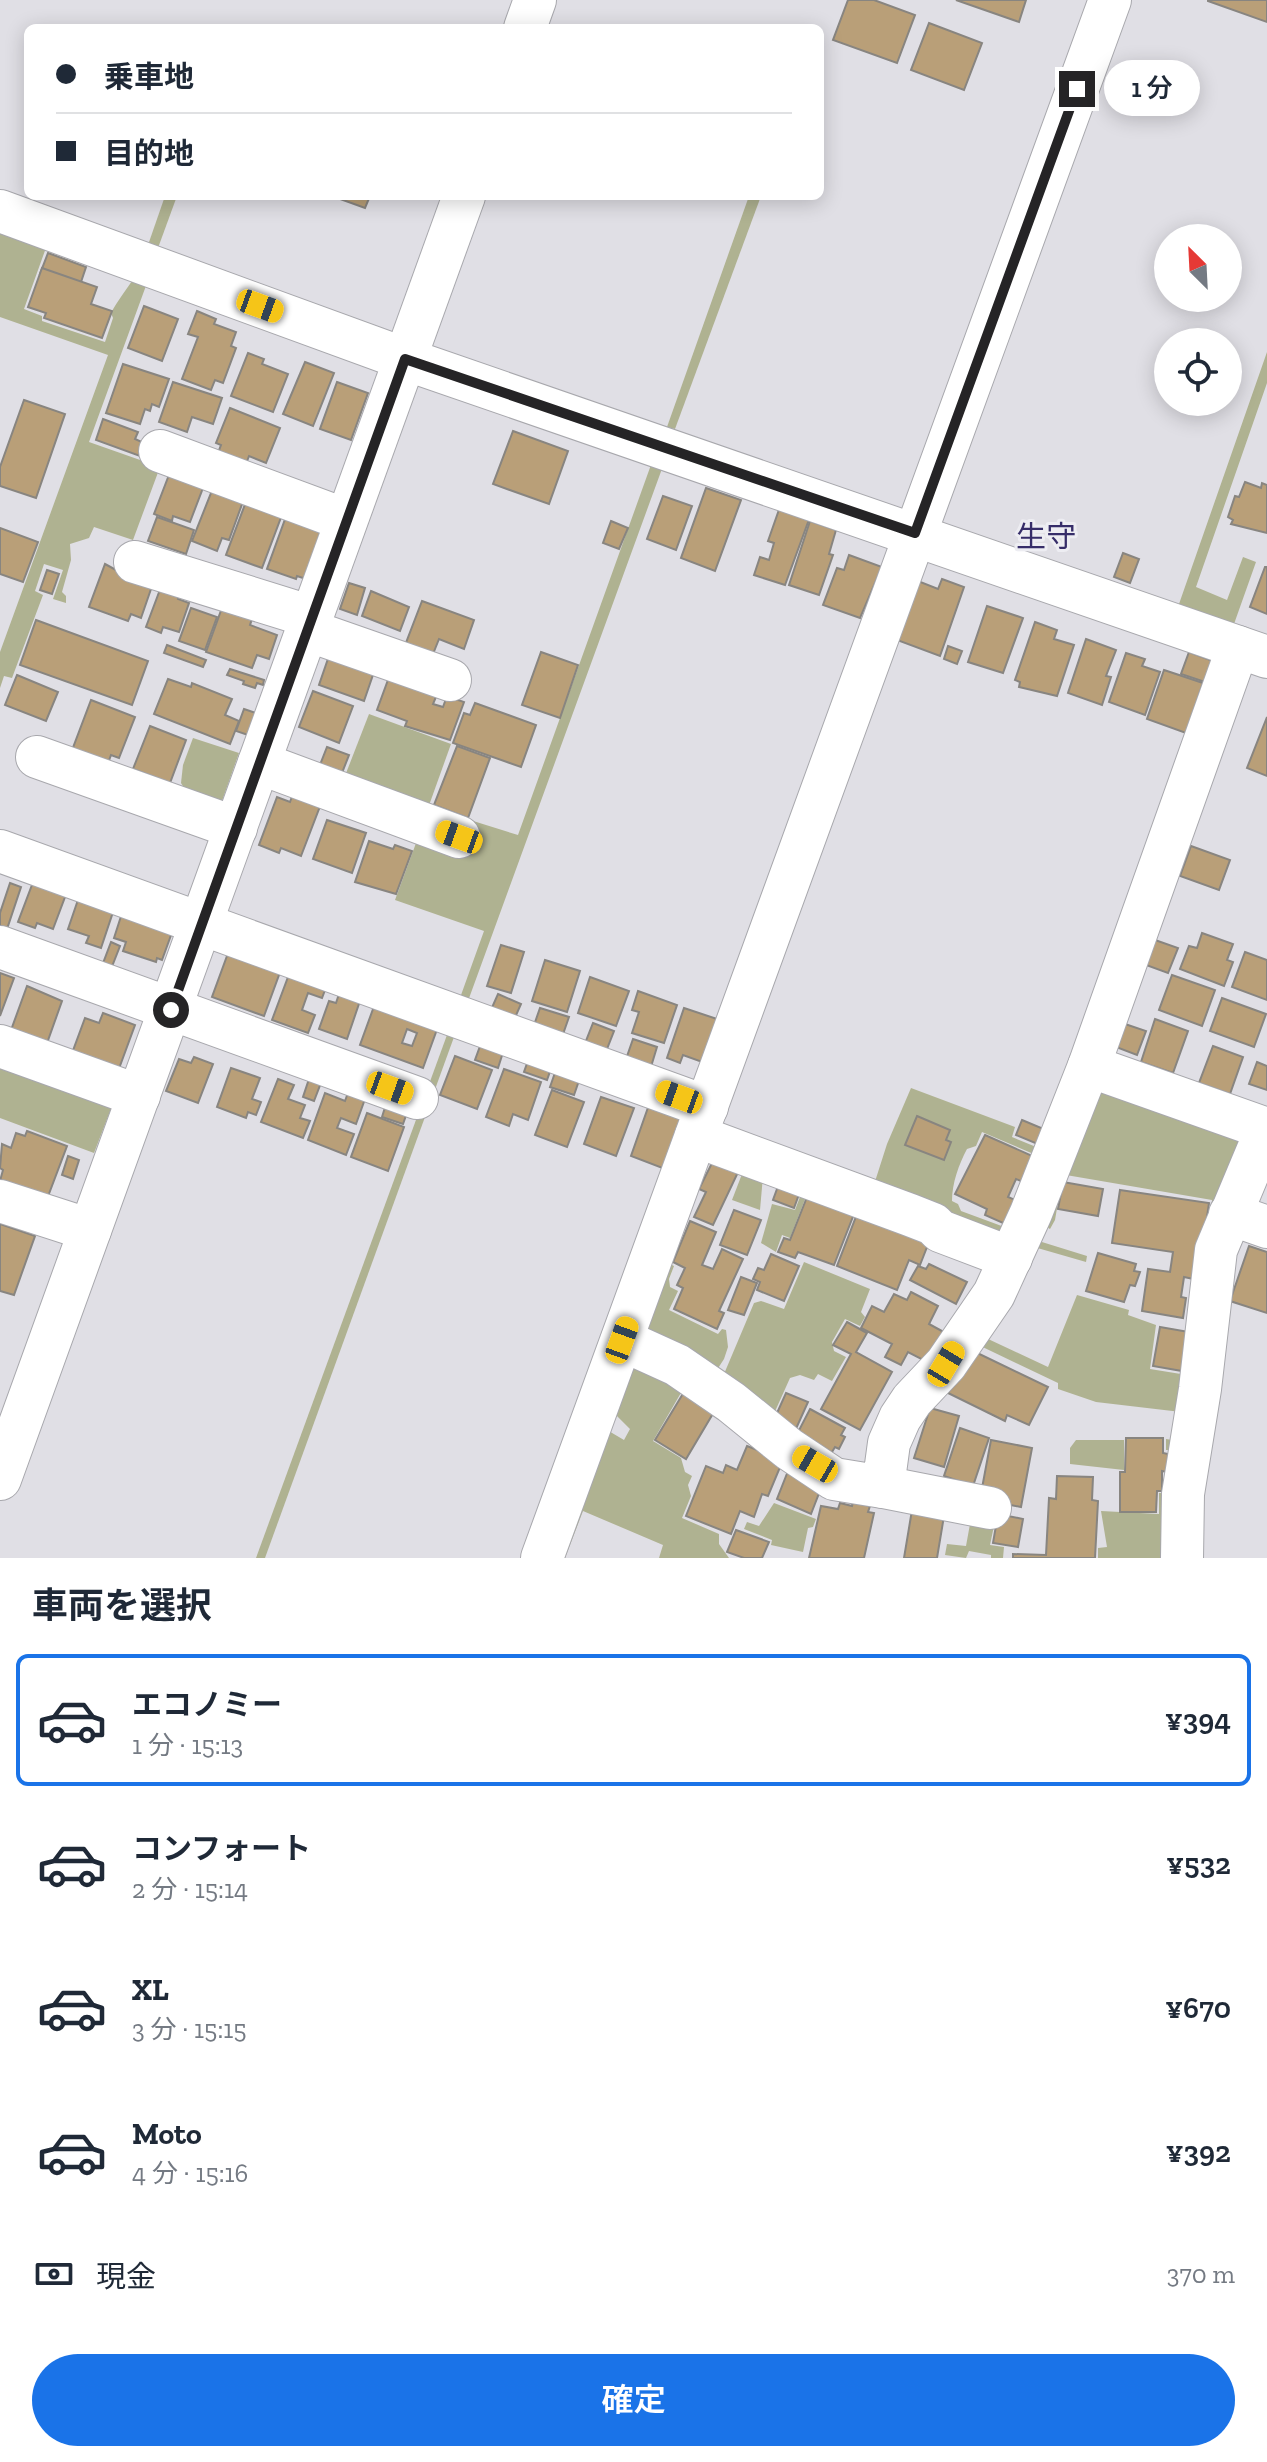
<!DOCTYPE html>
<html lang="ja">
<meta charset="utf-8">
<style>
:root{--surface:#fff;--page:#f2f2f3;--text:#1f2937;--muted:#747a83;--line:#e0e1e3;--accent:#1a73e8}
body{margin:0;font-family:"Zilla Slab","Noto Sans JP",serif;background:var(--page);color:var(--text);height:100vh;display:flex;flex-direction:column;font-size:30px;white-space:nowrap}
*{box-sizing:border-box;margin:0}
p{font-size:26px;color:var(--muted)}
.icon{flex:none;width:44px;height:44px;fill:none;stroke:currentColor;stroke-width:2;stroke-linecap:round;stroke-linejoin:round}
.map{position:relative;height:1558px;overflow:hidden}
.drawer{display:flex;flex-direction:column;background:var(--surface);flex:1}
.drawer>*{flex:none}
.hud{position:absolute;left:24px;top:24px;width:800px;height:176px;border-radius:12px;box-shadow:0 4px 20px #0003;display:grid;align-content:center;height:176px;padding:0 32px;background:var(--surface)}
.needle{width:52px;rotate:336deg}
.controls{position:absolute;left:1154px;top:224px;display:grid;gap:16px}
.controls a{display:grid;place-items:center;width:88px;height:88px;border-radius:50%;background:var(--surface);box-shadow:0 4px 20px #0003;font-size:40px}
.end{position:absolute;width:36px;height:36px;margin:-18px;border:10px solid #252426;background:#fff;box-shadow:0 0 0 4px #fff}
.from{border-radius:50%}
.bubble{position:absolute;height:56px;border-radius:28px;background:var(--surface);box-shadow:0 4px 20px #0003;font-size:26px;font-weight:600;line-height:56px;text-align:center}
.car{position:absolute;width:24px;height:48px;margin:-24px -12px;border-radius:10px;box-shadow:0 0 6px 2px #0007;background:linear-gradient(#f5c518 24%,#345 0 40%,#f5c518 0 76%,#345 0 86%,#f5c518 0)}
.hud b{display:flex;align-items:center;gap:28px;height:76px;font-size:30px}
.hud b+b{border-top:2px solid var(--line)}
.hud i{width:20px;height:20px;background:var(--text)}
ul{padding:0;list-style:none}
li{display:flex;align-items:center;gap:24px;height:132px;margin:0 16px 12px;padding:0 16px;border:4px solid transparent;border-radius:12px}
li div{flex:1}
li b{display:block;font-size:30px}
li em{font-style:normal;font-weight:600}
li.active{border-color:var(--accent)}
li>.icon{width:72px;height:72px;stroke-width:1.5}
h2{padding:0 32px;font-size:36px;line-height:96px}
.pay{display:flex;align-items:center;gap:20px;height:88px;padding:0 32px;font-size:30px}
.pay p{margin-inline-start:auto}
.button{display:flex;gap:16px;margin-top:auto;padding:16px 32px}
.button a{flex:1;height:92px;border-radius:48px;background:var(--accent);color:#fff;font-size:32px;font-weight:600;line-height:92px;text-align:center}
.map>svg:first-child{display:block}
</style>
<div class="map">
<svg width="1267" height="1558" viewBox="0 0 1267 1558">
<rect width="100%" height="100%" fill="#e0dfe5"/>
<g fill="#afb291">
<path d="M165 196H177L158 248 148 245Z"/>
<path d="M749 196H761L675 429 667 427Z"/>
<path d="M0 228 47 245 24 309 42 316V321L105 342 113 318 111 313C118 300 126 290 134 278L147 283 89 442 160 467 133 540 94 527 89 538 70 544 71 560 62 592 66 596V603L53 599 63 570 44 564 35 591 43 595 12 678 4 676 0 688V652L108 355 0 317Z"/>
<path d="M1267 352V383L1196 587 1227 600 1243 557 1256 562 1234 624 1179 604Z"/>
<path d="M652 462 663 466 464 1012 456 1009 484 931 395 900 419 835 470 820 518 835Z"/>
<path d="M369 714 451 744 427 811 343 781Z"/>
<path d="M193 738 239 753 222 801 186 791 181 783 183 765Z"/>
<path d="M451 1024 458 1026 265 1558H256Z"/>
<path d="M0 1059 114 1101 94 1153 0 1118Z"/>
<path d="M1097 1084 1252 1130 1210 1222 1212 1200 1066 1175 1062 1179 1055 1220 1050 1229 1043 1224Z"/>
<path d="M911 1088 1015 1127 1012 1137 1046 1151 1043 1158 982 1132 976 1146 967 1149C959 1164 952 1183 952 1201L958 1204 961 1211 1007 1228 1009 1249 871 1194 887 1144Z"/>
<path d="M747 1161 763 1176 760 1210 732 1200Z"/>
<path d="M806 1181 809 1189 790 1238 782 1235 776 1252 761 1243 772 1204 795 1210Z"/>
<path d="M1029 1238 1087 1256 1086 1262 1034 1247 986 1338 1048 1367 1077 1295 1129 1310 1128 1315 1156 1325 1150 1369 1187 1375 1181 1412 1096 1402 1058 1389V1383L968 1340Z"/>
<path d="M666 1262 674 1266 669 1279 670 1287 678 1291 669 1310 718 1334 722 1329 726 1330 728 1347 724 1359 711 1379H689L653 1441 681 1458 685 1472 692 1476 688 1485 691 1496 682 1518 719 1534V1544L729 1558H659L663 1545 583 1511 565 1558H559L607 1430 624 1440 630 1429 617 1416 615 1407Z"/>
<path d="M804 1262 870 1289 861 1312 865 1317 860 1326 845 1319 832 1342 834 1351 846 1357 832 1381 818 1374 814 1380 800 1375 790 1378 768 1427 724 1374 754 1303 761 1301 784 1309Z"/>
<path d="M1166 1439 1178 1441 1172 1558H1098V1548L1107 1547 1101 1511 1159 1514V1493H1164L1165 1475H1169L1170 1450H1166Z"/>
<path d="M1076 1440H1124V1470L1070 1464V1448Z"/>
<path d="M774 1503 816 1519 813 1527 808 1528 803 1552 771 1545 772 1540 744 1529 747 1522 759 1526Z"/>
<path d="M972 1513 995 1521 990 1545 1004 1547 1003 1558H991V1555L969 1551 966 1558 945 1555 947 1544 966 1546Z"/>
</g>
<g fill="#b99f78" stroke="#888580" stroke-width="2" fill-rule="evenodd">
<path d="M848 0H874L915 15 897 63 833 40Z"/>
<path d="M956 0H1026L1019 22Z"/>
<path d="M1267 0V22L1208 1V0Z"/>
<path d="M929 23 982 43 964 90 911 70Z"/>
<path d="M332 196H370L365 208Z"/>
<path d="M48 253 86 267 79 288 40 274Z"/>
<path d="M42 268 97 287 91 304 112 311 102 338 44 318 46 313 28 307Z"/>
<path d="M144 306 178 319 162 361 128 348Z"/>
<path d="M197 311 216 319 214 324 236 332 231 346 236 348 223 383 215 380 211 390 182 379 198 337 188 334Z"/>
<path d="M248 353 264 359 262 364 288 374 273 412 231 396Z"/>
<path d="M305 362 334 373 313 426 283 414Z"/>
<path d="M123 364 169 379 159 407 152 404 150 411 145 409 140 424 106 413Z"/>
<path d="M173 382 222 398 213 424 192 417 187 432 159 422Z"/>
<path d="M337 382 368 393 351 440 320 429Z"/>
<path d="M24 400 65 414 36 498 0 486V467Z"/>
<path d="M230 408 280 428 266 463 249 456 246 464 218 453 221 445 216 443Z"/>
<path d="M103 419 138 432 135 439 144 443 140 456 96 440Z"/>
<path d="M513 431 568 451 549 504 493 484Z"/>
<path d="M172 467 206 480 190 522 173 516 172 521 154 514Z"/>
<path d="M1245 482 1261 488 1262 483 1267 485V533L1231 524 1233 520 1228 517 1235 496 1239 497Z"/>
<path d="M213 488 245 496 229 540 222 538 217 551 192 541Z"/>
<path d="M706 488 741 500 715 571 681 558Z"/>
<path d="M663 496 692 506 676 550 647 539Z"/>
<path d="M247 499 283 512 262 568 226 555Z"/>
<path d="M781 504 811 514 785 585 754 575 760 557 769 560 774 543 768 541Z"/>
<path d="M288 511 323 523 306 579 297 576 296 579 267 569Z"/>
<path d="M157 517 194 530 186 554 148 541Z"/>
<path d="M611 521 628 528 619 549 603 543Z"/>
<path d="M810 521 836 530 829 554 833 555 819 595 789 585Z"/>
<path d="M0 528 38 542 23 582 0 574Z"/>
<path d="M1123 553 1139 559 1130 583 1114 577Z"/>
<path d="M849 555 882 567 860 618 823 605 837 568 844 570Z"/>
<path d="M105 564 151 589 141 618 131 614 128 621 89 607Z"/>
<path d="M1265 567H1267V614L1250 607Z"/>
<path d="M47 570 59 574 52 594 40 590Z"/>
<path d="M164 579 182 586 178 599 189 603 179 632 163 627 161 633 146 627Z"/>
<path d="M942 579 964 587 940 656 897 640 918 581 938 589Z"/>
<path d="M349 583 365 588 357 615 340 609Z"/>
<path d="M371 591 409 607 400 631 362 616Z"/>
<path d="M422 601 474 620 464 649 439 639 431 659 404 648Z"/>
<path d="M223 605 253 616 250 625 277 635 269 659 257 655 252 668 206 652Z"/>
<path d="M987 606 1023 618 1003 673 968 662Z"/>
<path d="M191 608 217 617 205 650 179 641Z"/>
<path d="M36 620 148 661 132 705 20 665Z"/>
<path d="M1035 622 1057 630 1054 639 1074 645 1057 696 1019 687 1020 682 1015 680Z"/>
<path d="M1086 639 1116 650 1106 676 1111 677 1102 705 1068 693Z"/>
<path d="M167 645 206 660 203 667 164 653Z"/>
<path d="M948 646 962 651 957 664 944 659Z"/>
<path d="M331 650 376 666 364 701 319 685Z"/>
<path d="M541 652 578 665 560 718 522 705Z"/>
<path d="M1189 652 1213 661 1205 682 1181 674Z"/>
<path d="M1126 653 1145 659 1142 666 1160 672 1145 715 1109 702Z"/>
<path d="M230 669 264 680 263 685 257 683 255 688 243 684 244 681 227 675Z"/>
<path d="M392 669 440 687 433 704 443 707 447 696 464 702 450 740 405 726 407 721 377 710Z"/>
<path d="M1164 670 1203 683 1186 733 1147 719Z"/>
<path d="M17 675 58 692 46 721 5 705Z"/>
<path d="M168 679 191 687 192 683 232 699 225 715 239 721 230 744 154 714Z"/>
<path d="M313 691 353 706 339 743 299 727Z"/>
<path d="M91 700 135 717 119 758 111 755 107 766 71 753Z"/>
<path d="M475 703 536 725 521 767 453 743 464 713 470 715Z"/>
<path d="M244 709 256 713 248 735 236 731Z"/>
<path d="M1267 717V776L1247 768Z"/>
<path d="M150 726 186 740 170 783 133 769Z"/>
<path d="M457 746 490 758 468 818 434 805Z"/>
<path d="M327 747 349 755 340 778 318 770Z"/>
<path d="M294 791 322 801 301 856 281 848 279 853 259 845 277 797 290 802Z"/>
<path d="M327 820 366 833 352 873 313 859Z"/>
<path d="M369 841 393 849 395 845 412 851 396 894 355 882Z"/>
<path d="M1191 846 1230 860 1219 890 1180 876Z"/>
<path d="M35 877 68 889 53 929 37 923 35 928 18 922Z"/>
<path d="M10 883 21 887 7 929 0 927V913Z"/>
<path d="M80 894 115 906 101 948 86 943 89 936 68 929Z"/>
<path d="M124 907 175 924 162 960 157 958 156 962 123 951 126 942 114 938Z"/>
<path d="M1202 933 1233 944 1227 960 1233 962 1224 986 1180 969 1189 946 1197 948Z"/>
<path d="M1155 940 1178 948 1168 973 1146 965Z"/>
<path d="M111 942 120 946 111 969 102 966Z"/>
<path d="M231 945 283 964 264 1016 212 997Z"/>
<path d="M501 945 524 952 511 993 487 986Z"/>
<path d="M1245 952 1267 960V1000L1232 987Z"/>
<path d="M545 960 580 971 567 1012 532 1001Z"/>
<path d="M291 969 328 982 322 998 308 993 302 1010 315 1015 308 1033 272 1020Z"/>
<path d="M0 973 14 978 0 1016Z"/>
<path d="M1172 975 1215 990 1202 1026 1159 1010Z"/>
<path d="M590 977 629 991 616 1026 578 1013Z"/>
<path d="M27 986 62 1001 46 1046 10 1033Z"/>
<path d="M341 988 362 995 347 1039 319 1029 329 1001 336 1003Z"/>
<path d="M638 991 677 1005 664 1043 632 1033 639 1012 632 1010Z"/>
<path d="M498 994 521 1004 513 1022 490 1012Z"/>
<path d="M377 998 440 1021 423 1068 360 1045ZM407 1029 417 1033 412 1046 402 1043Z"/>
<path d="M1222 998 1266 1014 1254 1047 1210 1031Z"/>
<path d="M540 1008 569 1017 562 1037 533 1028Z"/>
<path d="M684 1008 720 1020 705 1063 683 1055 680 1063 667 1058Z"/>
<path d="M103 1013 135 1025 117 1074 71 1056 85 1018 99 1023Z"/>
<path d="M1155 1019 1188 1031 1173 1073 1141 1062Z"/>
<path d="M593 1023 614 1031 605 1054 584 1046Z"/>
<path d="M1125 1024 1146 1031 1137 1055 1116 1047Z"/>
<path d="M483 1038 505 1046 498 1068 475 1060Z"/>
<path d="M633 1039 657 1047 650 1070 625 1062Z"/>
<path d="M1213 1046 1243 1057 1230 1094 1199 1083Z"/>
<path d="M530 1055 553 1063 547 1080 524 1072Z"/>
<path d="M455 1056 492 1070 477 1109 440 1095Z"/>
<path d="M194 1057 213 1064 198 1103 166 1091 179 1059 191 1063Z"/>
<path d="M1257 1062 1267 1066V1090L1249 1084Z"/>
<path d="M558 1064 582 1072 574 1095 550 1087Z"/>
<path d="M231 1068 260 1078 252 1099 261 1102 256 1115 248 1112 246 1118 217 1107Z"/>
<path d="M504 1069 541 1082 528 1120 513 1114 509 1126 486 1117Z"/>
<path d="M310 1076 322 1080 314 1101 303 1097Z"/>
<path d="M278 1079 294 1085 288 1099 305 1105 300 1118 310 1121 303 1138 261 1122Z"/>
<path d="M349 1090 366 1096 356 1124 341 1118 337 1128 354 1134 346 1155 308 1140 325 1093 345 1101Z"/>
<path d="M552 1090 584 1102 567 1147 535 1135Z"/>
<path d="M601 1097 634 1108 616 1156 584 1144Z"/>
<path d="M651 1099 685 1111 665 1169 631 1156Z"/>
<path d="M387 1101 409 1107 403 1124 382 1117Z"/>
<path d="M367 1113 404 1127 388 1171 351 1157Z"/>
<path d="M917 1116 950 1130 946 1140 951 1142 944 1160 905 1145Z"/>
<path d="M1022 1120 1046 1130 1040 1145 1016 1135Z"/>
<path d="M27 1131 67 1146 47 1199 0 1181 3 1170 0 1168 2 1144 11 1148 16 1133 25 1136Z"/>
<path d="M985 1135 1039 1159 1028 1184 1016 1179 1008 1197 1022 1203 1012 1227 985 1215 987 1209 955 1194Z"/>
<path d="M68 1156 79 1160 73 1179 62 1175Z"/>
<path d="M715 1157 740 1168 713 1225 694 1217 706 1192 699 1189Z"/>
<path d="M781 1178 802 1186 794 1208 773 1200Z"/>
<path d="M1063 1182 1103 1189 1098 1216 1058 1209Z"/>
<path d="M1120 1190 1209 1203 1198 1280 1184 1277 1181 1297 1186 1298 1183 1318 1142 1311 1148 1269 1170 1272 1173 1252 1112 1243Z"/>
<path d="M809 1192 854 1214 834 1265 798 1252 795 1258 778 1252 784 1238 790 1240Z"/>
<path d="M862 1201 934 1229 920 1265 909 1260 897 1290 837 1266Z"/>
<path d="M734 1210 761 1220 747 1255 720 1245Z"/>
<path d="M690 1221 716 1232 702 1265 713 1269 722 1249 743 1259 719 1311 724 1313 717 1329 674 1309 683 1288 677 1285 685 1268 673 1262Z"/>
<path d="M0 1224 35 1236 14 1295 0 1291Z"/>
<path d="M1249 1246 1267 1252V1313L1230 1301Z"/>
<path d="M1098 1253 1136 1264 1134 1271 1140 1272 1135 1286 1130 1285 1124 1302 1086 1291Z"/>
<path d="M771 1254 799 1266 784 1301 757 1290 760 1282 753 1279 758 1268 764 1270Z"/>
<path d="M929 1264 967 1282 956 1304 910 1280 918 1266 926 1269Z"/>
<path d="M741 1277 757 1283 744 1315 728 1310Z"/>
<path d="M911 1292 938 1306 929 1324 951 1336 935 1366 908 1352 901 1365 885 1357 892 1344 861 1328 872 1306 884 1312 894 1294 907 1300Z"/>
<path d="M847 1322 867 1333 856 1352 892 1372 860 1430 821 1409 851 1354 833 1345Z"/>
<path d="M1160 1327 1189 1332 1182 1371 1153 1366Z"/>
<path d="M969 1349 1048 1387 1029 1425 1007 1415 1005 1421 948 1393Z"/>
<path d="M690 1382 721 1400 686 1459 655 1440Z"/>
<path d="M786 1393 808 1402 795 1431 773 1422Z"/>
<path d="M930 1408 959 1416 944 1467 914 1458Z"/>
<path d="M810 1409 845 1428 841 1435 845 1437 839 1449 835 1447 829 1457 795 1438Z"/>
<path d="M960 1428 989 1438 973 1486 944 1476Z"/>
<path d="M1126 1438H1163V1453L1168 1454 1167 1472 1162 1471V1491H1157L1156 1512H1120V1472H1125Z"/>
<path d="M991 1440 1032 1448 1021 1507 980 1499Z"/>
<path d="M747 1446 783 1460 768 1496 762 1494 754 1517 740 1511 731 1534 686 1516 706 1466 723 1473 726 1465 737 1470Z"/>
<path d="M790 1466 821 1488 811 1514 777 1499Z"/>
<path d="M1057 1476 1093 1477 1092 1500 1098 1501 1095 1558H1013V1554L1046 1555 1049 1498 1056 1499Z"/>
<path d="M853 1502 870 1506 868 1512 874 1513 864 1558H809L821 1506 838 1509 840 1503 852 1506Z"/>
<path d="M912 1510 944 1516 937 1558H904Z"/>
<path d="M998 1514 1023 1519 1018 1547 993 1543Z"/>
<path d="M736 1530 769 1542 762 1558H744L727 1552Z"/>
</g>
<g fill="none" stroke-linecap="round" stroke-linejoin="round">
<g stroke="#a8a8ad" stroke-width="44">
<g id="minor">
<path d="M525 28 535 0"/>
<path d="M0 211 405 359 1267 657"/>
<path d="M160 451 346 520"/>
<path d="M135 562 312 617"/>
<path d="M307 630 450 680"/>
<path d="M37 757 236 828"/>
<path d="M259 763 459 837"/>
<path d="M0 851 707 1107"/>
<path d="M0 947 417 1098"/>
<path d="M0 1046 139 1096"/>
<path d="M1089 1066 1267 1129"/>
<path d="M696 1136 910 1215 933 1224 940 1231 1011 1258"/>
<path d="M0 1201 90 1230"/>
<path d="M1230 1214 1267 1227"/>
<path d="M622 1340 677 1365 731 1402 789 1449 834 1479 883 1487 889 1443 900 1418 912 1400 946 1364 994 1294 1031 1213 1089 1066 1238 647"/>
<path d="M0 1479 464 196"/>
<path d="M883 1487 990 1508"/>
<path d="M542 1558 1110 0"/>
<path d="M1182 1558 1183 1494 1200 1389 1216 1250 1267 1128"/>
</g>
</g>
<use href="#minor" stroke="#fff" stroke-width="42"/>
</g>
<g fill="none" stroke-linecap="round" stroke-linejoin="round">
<path stroke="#252426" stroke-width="10" d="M171 1010 405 359 915 533 1077 89"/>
</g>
<g text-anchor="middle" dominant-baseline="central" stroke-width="6" stroke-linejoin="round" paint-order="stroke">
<g font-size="30" fill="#362d69" stroke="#ededf2">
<text x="1046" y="537">生守</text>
</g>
</g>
</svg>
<div class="controls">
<a><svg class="needle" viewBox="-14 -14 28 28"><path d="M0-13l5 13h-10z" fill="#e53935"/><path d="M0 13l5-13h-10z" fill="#747a83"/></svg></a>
<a><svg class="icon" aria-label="locate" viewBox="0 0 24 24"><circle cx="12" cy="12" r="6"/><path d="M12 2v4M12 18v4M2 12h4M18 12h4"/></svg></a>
</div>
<i class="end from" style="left:171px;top:1010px"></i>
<i class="end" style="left:1077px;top:89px"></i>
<div class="bubble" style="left:1104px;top:60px;width:96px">1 分</div>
<i class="car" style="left:260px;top:306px;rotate:110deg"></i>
<i class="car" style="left:459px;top:837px;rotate:290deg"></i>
<i class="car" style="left:390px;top:1088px;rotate:110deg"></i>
<i class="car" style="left:679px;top:1097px;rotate:290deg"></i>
<i class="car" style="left:622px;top:1340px;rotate:20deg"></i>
<i class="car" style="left:946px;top:1364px;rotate:31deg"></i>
<i class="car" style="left:815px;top:1464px;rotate:300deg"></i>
<div class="hud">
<b><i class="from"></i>乗車地</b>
<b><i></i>目的地</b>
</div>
</div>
<section class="drawer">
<h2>車両を選択</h2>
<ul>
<li class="active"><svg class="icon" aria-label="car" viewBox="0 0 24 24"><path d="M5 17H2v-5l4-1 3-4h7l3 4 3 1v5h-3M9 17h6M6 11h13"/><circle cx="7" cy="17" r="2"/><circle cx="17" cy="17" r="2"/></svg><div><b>エコノミー</b><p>1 分 · 15:13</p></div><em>¥394</em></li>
<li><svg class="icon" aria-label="car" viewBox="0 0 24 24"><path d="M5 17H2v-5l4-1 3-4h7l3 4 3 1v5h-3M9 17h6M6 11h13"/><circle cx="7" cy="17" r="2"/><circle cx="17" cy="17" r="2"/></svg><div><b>コンフォート</b><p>2 分 · 15:14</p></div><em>¥532</em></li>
<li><svg class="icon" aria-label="car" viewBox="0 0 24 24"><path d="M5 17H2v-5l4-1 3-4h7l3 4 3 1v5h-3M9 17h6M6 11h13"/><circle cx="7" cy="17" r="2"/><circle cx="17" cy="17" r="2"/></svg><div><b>XL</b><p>3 分 · 15:15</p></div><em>¥670</em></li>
<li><svg class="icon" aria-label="car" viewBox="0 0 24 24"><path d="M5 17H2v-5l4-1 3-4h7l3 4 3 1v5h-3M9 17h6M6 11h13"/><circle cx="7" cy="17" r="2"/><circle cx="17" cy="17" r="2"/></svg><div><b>Moto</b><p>4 分 · 15:16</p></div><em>¥392</em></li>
</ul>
<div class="pay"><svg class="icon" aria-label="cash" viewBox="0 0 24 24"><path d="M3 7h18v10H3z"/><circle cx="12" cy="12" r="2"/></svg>現金<p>370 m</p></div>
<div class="button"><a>確定</a></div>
</section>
